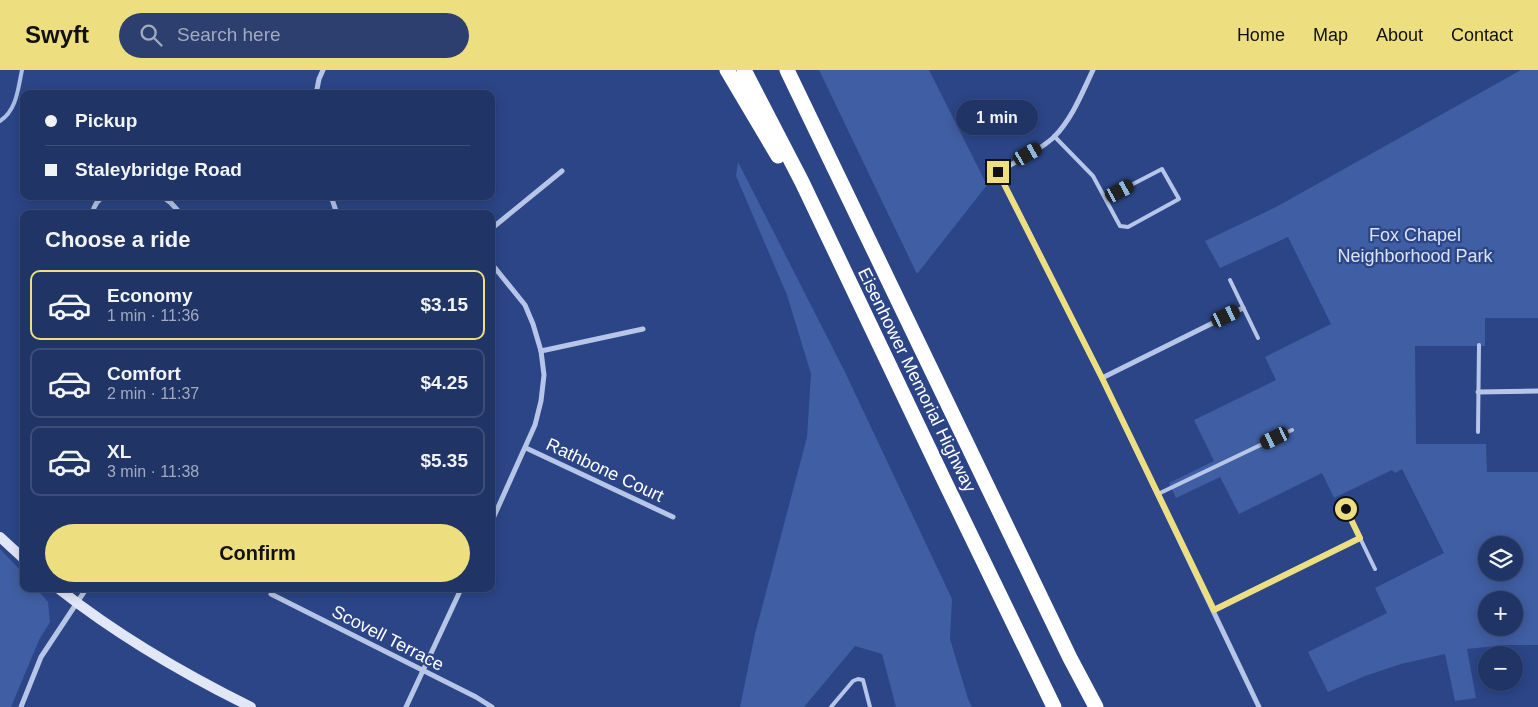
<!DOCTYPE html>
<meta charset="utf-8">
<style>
:root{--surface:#203465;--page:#2d3f6e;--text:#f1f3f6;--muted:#a2aabf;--line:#3d4f79;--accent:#edde7f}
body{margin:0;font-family:Arial,sans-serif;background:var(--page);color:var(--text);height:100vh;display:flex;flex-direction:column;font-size:19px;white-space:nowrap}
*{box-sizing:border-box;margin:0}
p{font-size:16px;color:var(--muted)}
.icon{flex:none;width:28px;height:28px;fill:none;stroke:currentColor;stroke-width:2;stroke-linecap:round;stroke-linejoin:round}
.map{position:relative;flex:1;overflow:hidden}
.drawer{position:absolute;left:20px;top:140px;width:475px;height:382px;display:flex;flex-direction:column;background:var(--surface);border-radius:10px;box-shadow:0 2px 12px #0003,0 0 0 1px var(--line)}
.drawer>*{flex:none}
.hud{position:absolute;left:20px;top:20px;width:475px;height:110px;border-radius:10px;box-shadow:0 2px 12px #0003,0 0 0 1px var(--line);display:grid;align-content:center;height:110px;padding:0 25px;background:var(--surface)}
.fabs{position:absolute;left:1478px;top:466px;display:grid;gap:10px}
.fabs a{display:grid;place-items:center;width:45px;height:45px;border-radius:50%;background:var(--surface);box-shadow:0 2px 12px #0003,0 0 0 1px var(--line);font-size:25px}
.end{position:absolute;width:22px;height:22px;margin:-11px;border:6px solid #edde7f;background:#111;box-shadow:0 0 0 2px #111}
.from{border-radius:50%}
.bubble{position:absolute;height:35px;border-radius:18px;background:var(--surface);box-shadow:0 2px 12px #0003,0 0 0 1px var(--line);font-size:16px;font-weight:700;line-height:35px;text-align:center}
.car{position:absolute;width:15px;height:30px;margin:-15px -8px;border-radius:6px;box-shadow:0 0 4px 1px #0007;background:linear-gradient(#222 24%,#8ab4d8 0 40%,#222 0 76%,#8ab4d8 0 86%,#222 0)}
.hud b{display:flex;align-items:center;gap:18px;height:48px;font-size:19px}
.hud b+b{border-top:1px solid var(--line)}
.hud i{width:12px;height:12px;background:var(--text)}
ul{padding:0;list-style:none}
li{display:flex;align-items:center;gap:15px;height:70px;margin:0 10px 8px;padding:0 15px;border:2px solid var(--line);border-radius:10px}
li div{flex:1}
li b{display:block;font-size:19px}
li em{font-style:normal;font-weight:700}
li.selected{border-color:var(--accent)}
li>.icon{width:45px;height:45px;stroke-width:1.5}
h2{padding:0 25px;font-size:22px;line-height:60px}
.button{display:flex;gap:10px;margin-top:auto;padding:10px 25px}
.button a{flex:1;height:58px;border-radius:30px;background:var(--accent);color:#111;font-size:20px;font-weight:700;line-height:58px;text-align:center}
header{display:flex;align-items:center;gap:30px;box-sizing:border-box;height:70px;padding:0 25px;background:var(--accent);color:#111}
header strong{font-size:24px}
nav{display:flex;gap:28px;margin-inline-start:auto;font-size:18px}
.search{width:350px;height:45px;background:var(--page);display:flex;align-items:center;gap:12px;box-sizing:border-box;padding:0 18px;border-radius:28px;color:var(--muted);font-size:19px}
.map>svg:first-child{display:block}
</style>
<header>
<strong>Swyft</strong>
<div class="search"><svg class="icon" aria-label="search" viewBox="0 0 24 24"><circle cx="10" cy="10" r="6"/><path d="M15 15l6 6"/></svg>Search here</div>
<nav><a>Home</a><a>Map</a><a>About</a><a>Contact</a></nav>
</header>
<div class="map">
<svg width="1538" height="637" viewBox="0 0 1538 637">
<rect width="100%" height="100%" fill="#2b4587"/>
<g fill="#405ea3" fill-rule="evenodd">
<path d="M819 0H929L987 115 917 204Z"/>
<path d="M1521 0H1538V248H1485V276H1415L1416 374H1486L1487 402H1538V575H1506L1467 579 1476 628 1455 631 1445 584 1401 594 1365 606 1328 622 1308 582 1387 543 1375 518 1444 483 1402 399 1395 403 1392 400 1334 428 1322 403 1239 444 1220 407 1176 428 1169 413 1214 391 1194 350 1276 310 1265 287 1331 254 1288 167 1220 198 1205 171 1276 137ZM1486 475H1514V502H1486ZM1486 530H1514V558H1486Z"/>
<path d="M738 92 845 302 952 529 950 569 968 629 972 637H896L882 584 855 576 804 637H740L755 564 807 367 811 304 787 225 736 106Z"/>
<path d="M0 479 24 504V519H37L48 532 50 552 39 570 11 637H0Z"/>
</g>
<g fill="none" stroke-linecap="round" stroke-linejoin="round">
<path stroke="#acbfe8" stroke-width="4" d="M0 51C17 40 18 18 22 0"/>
<g stroke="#b7c6e8" stroke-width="4">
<path d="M1054 66 1093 106 1120 156 1128 157 1179 129 1162 99 1106 128"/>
<path d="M1230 210 1258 268"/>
<path d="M1478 362 1479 275"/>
<path d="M1158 424 1292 360"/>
<path d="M1346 439 1375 499"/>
<path d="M831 637 853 611 858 609 863 610 870 637"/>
</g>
<g stroke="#b7c6e8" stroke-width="5">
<path d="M1093 0C1082 23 1072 49 1054 67 1038 82 1016 91 998 102L1102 308 1259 637"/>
<path d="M316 24 319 9 323 0"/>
<path d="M162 126 171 133 181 144"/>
<path d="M331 126 337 144"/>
<path d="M92 144C94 136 97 129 105 126"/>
<path d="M491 159 562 101"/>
<path d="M491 193 525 235 533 254 541 281 544 305 541 331 535 355 491 453"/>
<path d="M541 281 643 259"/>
<path d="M1102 308 1243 238"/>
<path d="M1478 322 1538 321"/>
<path d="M526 378 673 447"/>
<path d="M271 524 476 627 492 637"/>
<path d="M1213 540 1360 468"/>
<path d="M21 637 41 587 86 519"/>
<path d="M406 637 461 519"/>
</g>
<g stroke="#e1e7f7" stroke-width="10">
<path d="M0 467 24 489"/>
<path d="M59 519C120 567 182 603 251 637"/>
</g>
<g stroke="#fff" stroke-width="15">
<path d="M727 0 778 86"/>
<path d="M744 0 802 112 943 408 1054 637"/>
<path d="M787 0 1070 588 1096 637"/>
</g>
</g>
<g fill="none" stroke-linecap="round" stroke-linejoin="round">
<path stroke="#edde7f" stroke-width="6" d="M998 102 1102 308 1214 540 1360 468 1346 439"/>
</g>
<g text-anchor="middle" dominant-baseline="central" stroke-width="4.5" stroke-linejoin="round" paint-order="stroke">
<g font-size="18" fill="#dbe3f6" stroke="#2b4587">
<text x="1415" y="165">Fox Chapel<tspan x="1415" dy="21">Neighborhood Park</tspan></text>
</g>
<g font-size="18" fill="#fff" stroke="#2b4587">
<text transform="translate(917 310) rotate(64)">Eisenhower Memorial Highway</text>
<text transform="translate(605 400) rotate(25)">Rathbone Court</text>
<text transform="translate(388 568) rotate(27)">Scovell Terrace</text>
</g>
</g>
</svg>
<div class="fabs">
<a><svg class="icon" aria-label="layers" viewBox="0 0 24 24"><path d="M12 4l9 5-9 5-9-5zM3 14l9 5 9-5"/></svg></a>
<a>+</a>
<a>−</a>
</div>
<i class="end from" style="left:1346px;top:439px"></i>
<i class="end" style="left:998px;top:102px"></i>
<div class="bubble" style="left:956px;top:30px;width:82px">1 min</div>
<i class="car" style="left:1028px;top:84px;rotate:60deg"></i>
<i class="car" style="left:1120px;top:121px;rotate:62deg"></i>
<i class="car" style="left:1226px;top:246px;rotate:64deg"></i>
<i class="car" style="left:1275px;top:368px;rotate:244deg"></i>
<div class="hud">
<b><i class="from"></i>Pickup</b>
<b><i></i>Staleybridge Road</b>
</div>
<section class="drawer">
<h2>Choose a ride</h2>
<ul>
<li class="selected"><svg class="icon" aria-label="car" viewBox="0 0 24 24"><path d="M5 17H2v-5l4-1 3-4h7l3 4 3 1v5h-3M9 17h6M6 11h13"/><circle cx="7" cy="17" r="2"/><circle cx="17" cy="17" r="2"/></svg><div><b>Economy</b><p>1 min · 11:36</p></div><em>$3.15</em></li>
<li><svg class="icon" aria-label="car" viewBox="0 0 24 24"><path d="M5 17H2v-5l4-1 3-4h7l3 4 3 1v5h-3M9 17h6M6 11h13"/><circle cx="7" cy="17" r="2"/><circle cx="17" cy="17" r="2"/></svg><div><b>Comfort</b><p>2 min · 11:37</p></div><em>$4.25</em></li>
<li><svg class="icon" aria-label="car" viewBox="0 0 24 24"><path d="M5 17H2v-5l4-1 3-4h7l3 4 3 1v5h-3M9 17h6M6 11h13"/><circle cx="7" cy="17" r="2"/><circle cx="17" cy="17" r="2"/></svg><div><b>XL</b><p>3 min · 11:38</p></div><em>$5.35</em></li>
</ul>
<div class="button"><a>Confirm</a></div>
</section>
</div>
